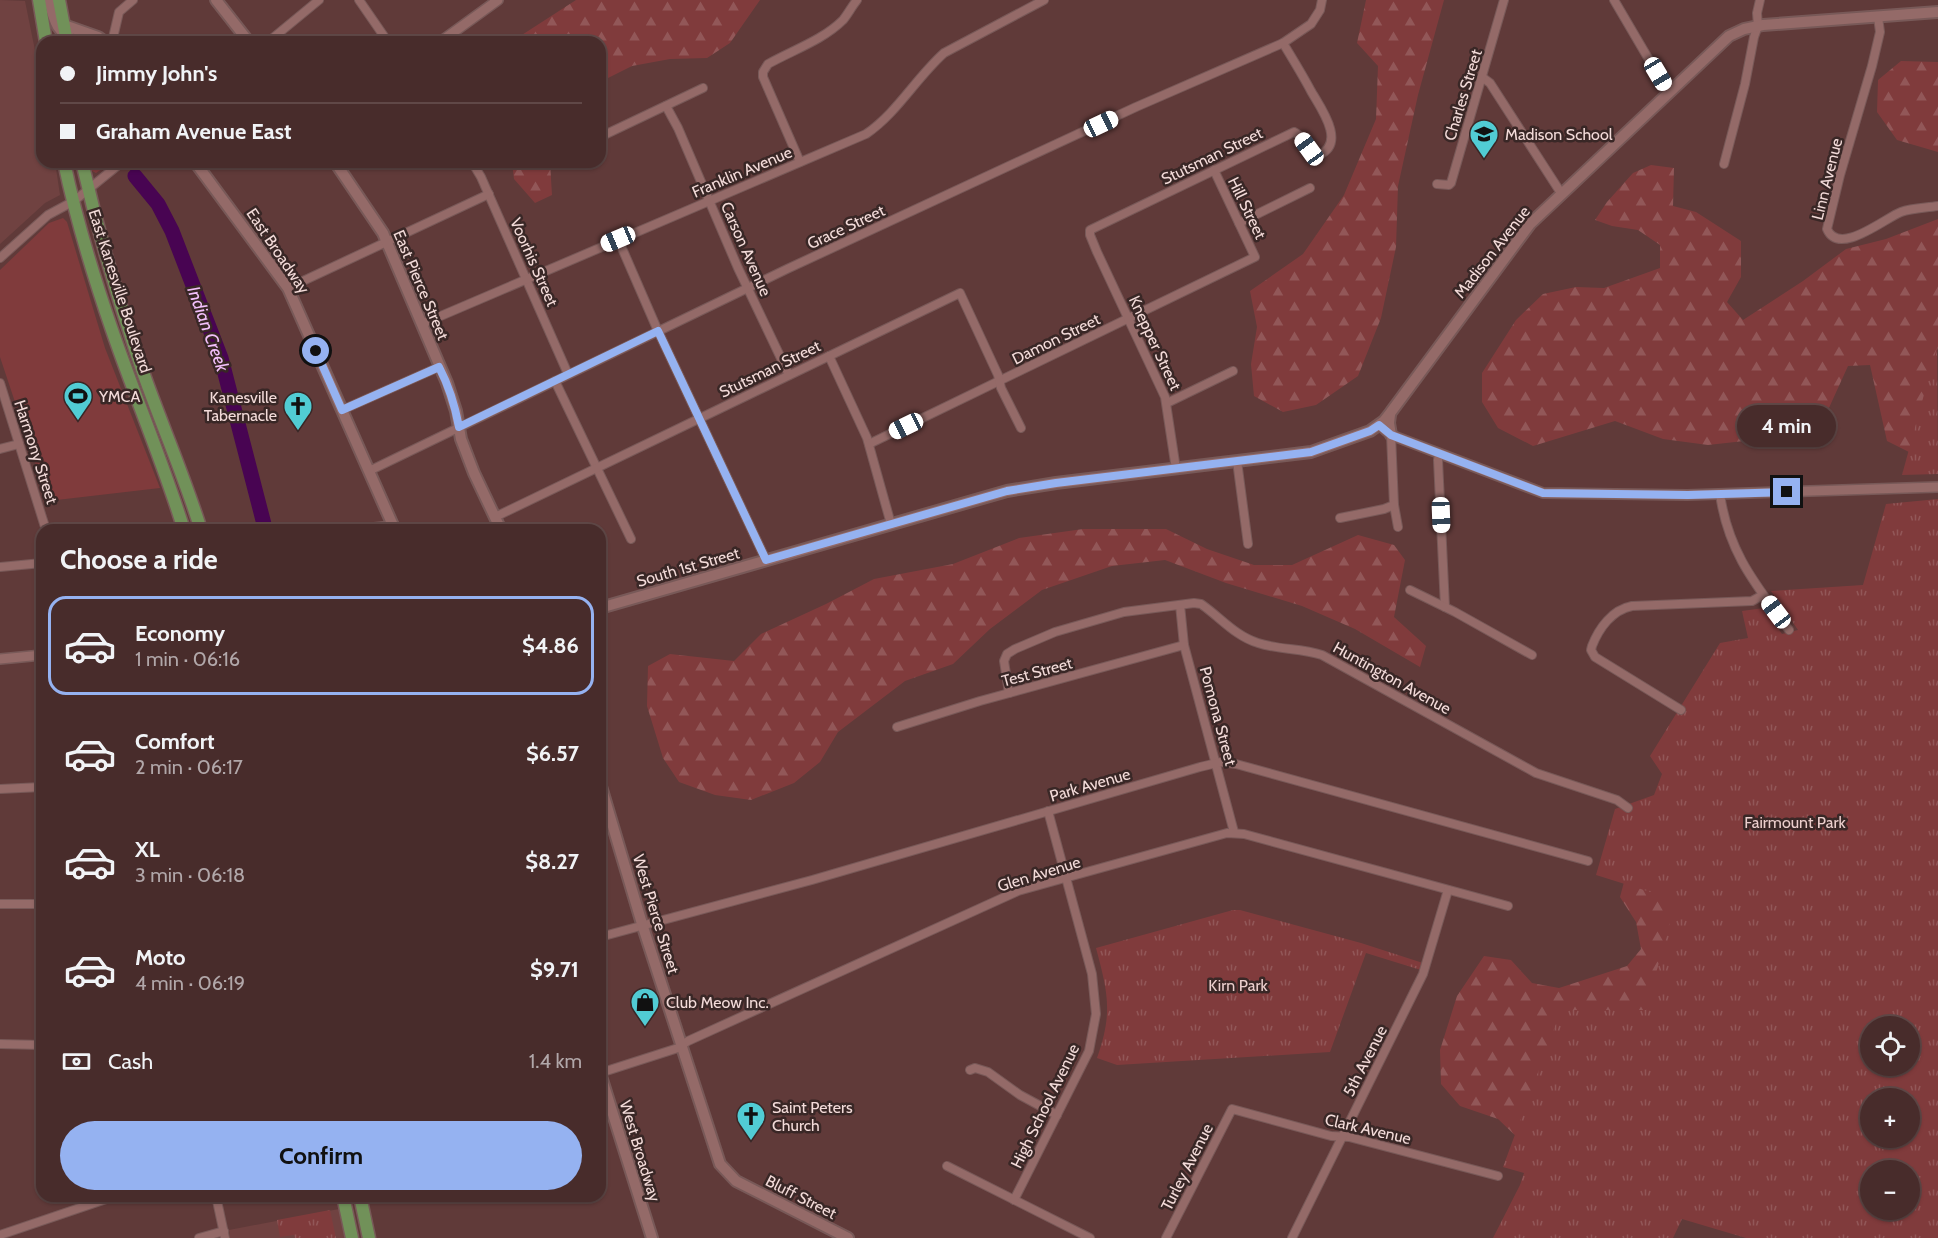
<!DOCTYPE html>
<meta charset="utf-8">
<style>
:root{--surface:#482c2b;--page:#4f3433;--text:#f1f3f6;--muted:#b1a7a9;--line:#604847;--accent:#95b2f1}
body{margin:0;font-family:Cabin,sans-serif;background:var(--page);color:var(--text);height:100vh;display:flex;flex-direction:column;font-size:22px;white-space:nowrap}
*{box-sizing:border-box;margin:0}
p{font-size:20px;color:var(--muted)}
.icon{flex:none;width:33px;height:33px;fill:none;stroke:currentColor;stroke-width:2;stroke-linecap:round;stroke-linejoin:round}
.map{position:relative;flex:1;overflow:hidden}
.sheet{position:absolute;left:36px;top:524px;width:570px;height:678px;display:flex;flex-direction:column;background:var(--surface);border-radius:18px;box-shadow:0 2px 4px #0004,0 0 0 2px var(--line)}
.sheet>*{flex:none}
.guide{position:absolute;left:36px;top:36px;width:570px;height:132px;border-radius:18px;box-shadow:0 2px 4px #0004,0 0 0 2px var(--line);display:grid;align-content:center;height:132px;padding:0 24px;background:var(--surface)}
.controls{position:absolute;left:1860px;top:1016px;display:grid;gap:12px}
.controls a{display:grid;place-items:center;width:60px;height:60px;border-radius:50%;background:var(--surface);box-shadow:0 2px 4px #0004,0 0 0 2px var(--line);font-size:30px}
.end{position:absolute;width:27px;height:27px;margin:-14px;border:8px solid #95b2f1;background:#111;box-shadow:0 0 0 3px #111}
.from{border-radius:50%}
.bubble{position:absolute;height:42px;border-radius:21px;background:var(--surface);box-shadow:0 2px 4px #0004,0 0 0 2px var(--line);font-size:20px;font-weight:700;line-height:42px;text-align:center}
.car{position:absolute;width:18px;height:36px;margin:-18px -9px;border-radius:8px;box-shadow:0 0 4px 2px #0007;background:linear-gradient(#fff 24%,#345 0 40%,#fff 0 76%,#345 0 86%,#fff 0)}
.guide b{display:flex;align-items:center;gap:21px;height:57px;font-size:22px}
.guide b+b{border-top:2px solid var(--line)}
.guide i{width:15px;height:15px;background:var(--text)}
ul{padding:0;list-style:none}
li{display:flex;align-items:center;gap:18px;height:99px;margin:0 12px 9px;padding:0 12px;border:3px solid transparent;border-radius:18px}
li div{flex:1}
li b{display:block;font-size:22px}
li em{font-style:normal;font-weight:700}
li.selected{border-color:var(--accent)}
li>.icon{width:54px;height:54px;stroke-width:1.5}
h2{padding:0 24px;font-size:27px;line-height:72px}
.pay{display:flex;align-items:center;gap:15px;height:66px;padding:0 24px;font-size:22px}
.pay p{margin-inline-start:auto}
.button{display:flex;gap:12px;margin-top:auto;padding:12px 24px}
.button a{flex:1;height:69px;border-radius:36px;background:var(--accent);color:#111;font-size:24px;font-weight:700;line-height:69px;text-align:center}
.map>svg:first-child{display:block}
</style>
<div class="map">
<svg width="1938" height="1238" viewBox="0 0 1938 1238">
<defs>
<pattern id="forest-firs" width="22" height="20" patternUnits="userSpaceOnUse" patternTransform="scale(1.5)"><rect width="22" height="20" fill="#803b3c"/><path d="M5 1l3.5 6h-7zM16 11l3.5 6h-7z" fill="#925758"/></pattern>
<pattern id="park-tufts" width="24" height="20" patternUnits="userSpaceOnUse" patternTransform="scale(1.5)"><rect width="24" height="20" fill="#803b3c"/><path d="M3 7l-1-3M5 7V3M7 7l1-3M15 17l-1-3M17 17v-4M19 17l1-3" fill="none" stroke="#925758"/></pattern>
</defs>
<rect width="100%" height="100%" fill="#603a39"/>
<g fill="#704241">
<path d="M0 0 25 1 42 85V162H55L60 195 45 203 0 244Z"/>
<path d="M339 1209 345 1238H230L229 1230Z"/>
</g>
<g fill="#803b3c">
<path d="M86 162H112L96 173 88 169Z"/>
<path d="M63 218 67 222 105 348 160 488 48 501 0 357V270L49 223Z"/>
</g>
<g fill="url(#forest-firs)">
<path d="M576 0H760L730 43 707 58 670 59 632 66 600 82V42H511Z"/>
<path d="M1366 0H1444L1418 95 1398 186 1396 247 1381 318 1358 376 1316 405 1283 412 1254 396 1251 364 1257 327 1250 291 1303 254 1344 195 1376 119 1378 66 1357 43Z"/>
<path d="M1901 61 1938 62V152L1897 140 1877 112 1878 80Z"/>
<path d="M512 162H550L552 195 535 203 514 179Z"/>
<path d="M1651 165 1674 168 1673 206 1696 212 1741 241V277L1727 302 1743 320 1803 281 1846 249 1886 239 1938 219V347L1909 452 1887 441 1870 365 1848 366 1823 421 1797 435 1708 445 1663 439 1615 421 1533 446 1498 428 1482 402V373L1516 320 1543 294 1576 287 1604 288 1660 268V245L1638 230 1612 226 1595 220 1607 202 1633 173Z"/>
<path d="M1083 529H1166L1207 549 1254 565H1292L1358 535 1394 545 1405 560 1394 617 1426 646 1420 667 1355 629 1302 606 1226 583 1165 560 1112 566 1042 590 990 629 953 664 905 681 838 732 820 762 794 783 751 800 715 795 679 782 663 758 647 706 648 666 670 654 734 661 761 634 826 604 874 579 953 564 1019 538Z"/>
<path d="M1627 871 1691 896 1652 1020 1522 1142 1498 1119 1460 1106 1441 1084 1440 1050 1457 996 1484 956 1511 960 1532 983 1559 988 1627 966 1641 949 1636 922 1620 897Z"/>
</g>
<g fill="url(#park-tufts)" fill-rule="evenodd">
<path d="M1937 347 1938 474 1902 475Z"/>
<path d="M1938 499V1238H1746L1682 1219 1673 1238H1493L1520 1185 1524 1173 1503 1167 1561 1010H1646L1676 900 1596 875 1615 809 1654 795 1662 774 1650 756 1720 643 1748 638 1742 611 1764 608 1782 634 1798 630 1771 591 1863 585 1886 504ZM1870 1026H1910V1065H1870ZM1870 1098H1910V1137H1870ZM1870 1170H1910V1209H1870Z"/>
<path d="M1233 910H1240L1361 943 1426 964 1424 971 1366 953 1330 1052 1117 1065 1097 1058C1113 1013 1108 993 1096 948Z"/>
<path d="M330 1210 336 1238H295L294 1235 280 1237 277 1220Z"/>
</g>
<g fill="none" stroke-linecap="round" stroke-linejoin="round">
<path stroke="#480452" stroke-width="15" d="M135 176 158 204 172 231 221 358 265 528"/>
<g stroke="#785958" stroke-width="10">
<g id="minor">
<path d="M359 0 388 42"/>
<path d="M1614 0 1668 92"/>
<path d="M1878 17 1880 32 1872 66 1840 175 1827 229C1839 257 1885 218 1901 212 1912 208 1926 208 1938 206"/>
<path d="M112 42 119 12 133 0"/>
<path d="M268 42 319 0"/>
<path d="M1482 77 1490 83 1561 193"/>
<path d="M666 106 678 128 738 268 789 375"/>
<path d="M600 137 703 88"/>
<path d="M472 162 481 177 568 374"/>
<path d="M800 162 763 77V72L768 64C793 50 823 40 843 20 848 14 852 6 857 0"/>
<path d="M1724 164 1745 84 1754 37 1758 26 1757 13 1760 0"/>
<path d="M1437 184 1449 185 1451 183 1504 0"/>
<path d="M1239 223 1310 188"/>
<path d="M618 239 658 331 766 560"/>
<path d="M0 258 48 215 74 201 122 162"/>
<path d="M288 288 489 194"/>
<path d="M422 324 866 134C897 113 916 78 944 53L1044 0"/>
<path d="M829 356 867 438 891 524"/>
<path d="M555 381 631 539"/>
<path d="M0 383 46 530"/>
<path d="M1167 403 1233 371"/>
<path d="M342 410 439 367"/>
<path d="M1391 435 1394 505 1398 527"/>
<path d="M869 444 1255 257 1214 170"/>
<path d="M0 449 19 444"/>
<path d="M1439 454 1438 460 1445 607"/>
<path d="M1237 461 1248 544"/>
<path d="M1176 469 1165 397 1097 252 1090 235V230L1294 132C1304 136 1307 151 1319 155 1347 143 1320 107 1311 91 1302 74 1292 58 1283 43"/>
<path d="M369 471 787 269 1136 107 1283 43 1311 24 1320 10 1322 0"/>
<path d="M1720 494C1728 552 1756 585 1789 630"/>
<path d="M495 517 960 293 998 375 1001 388 1021 428"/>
<path d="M1340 518 1384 509 1394 505"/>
<path d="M345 530 393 525"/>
<path d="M0 567 42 563"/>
<path d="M1410 590 1455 612 1532 655"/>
<path d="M1180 605 1184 645 1234 832"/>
<path d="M1009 693 1004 661 1007 654 1015 649 1055 632 1124 612 1194 603 1201 604C1220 617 1235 636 1258 643 1279 650 1301 648 1322 655L1536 773 1617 800 1628 808"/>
<path d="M1681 710 1595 657 1591 650 1592 646C1599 628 1612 610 1632 606L1752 601 1763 595"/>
<path d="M897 727 980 701 1184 645"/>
<path d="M0 789 42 787"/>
<path d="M0 904H42"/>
<path d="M600 937 812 880 1200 767 1221 762 1236 764 1588 861"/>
<path d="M0 1044 42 1045"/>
<path d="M970 1070 975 1068 988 1072 1020 1095 1057 1115"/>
<path d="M600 1073 678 1048 688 1041 1018 891 1227 833 1244 834 1508 906"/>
<path d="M947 1166 1090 1238"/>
<path d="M216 1196 225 1238"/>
<path d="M1014 1200 1089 1051 1096 1014 1092 974 1048 811"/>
<path d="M0 1235 115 1196"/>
<path d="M199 1238 224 1231"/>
<path d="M1166 1238 1232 1109 1331 1136 1349 1137 1498 1176"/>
<path d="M1292 1238 1423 974 1448 890"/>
</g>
</g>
<g stroke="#785958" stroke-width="12">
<g id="tertiary">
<path d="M440 42 498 0"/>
<path d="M1379 425 1391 435 1543 493 1687 495 1938 487"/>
<path d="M0 659 42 655"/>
</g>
</g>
<g stroke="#785958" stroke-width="14">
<g id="secondary">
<path d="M49 0C54 22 57 34 80 42"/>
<path d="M216 0 249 42"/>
<path d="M64 25 98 37 105 42"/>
<path d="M195 162 288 288 395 530"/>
<path d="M335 162 383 233 447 383 456 411 461 439 474 473 501 530"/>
<path d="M1390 415 1389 423 1391 435"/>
<path d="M600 608 1007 491 1056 483 1311 452 1370 431 1384 421 1391 412 1530 224 1729 36 1744 29 1763 25 1938 12"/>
<path d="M600 783 643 927 720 1164 736 1181 848 1238"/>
<path d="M600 1073 652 1238"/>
</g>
</g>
<g stroke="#785958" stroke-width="15">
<g id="primary">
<path d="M39 0 46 42"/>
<path d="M59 0 67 42"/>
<path d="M64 162C76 219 93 275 112 330 135 397 163 462 184 530"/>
<path d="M82 162C97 227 115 290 136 352 156 412 182 469 201 530"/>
<path d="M343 1196 352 1238"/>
<path d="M360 1196 369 1238"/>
</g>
</g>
<use href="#minor" stroke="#946a68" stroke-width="8"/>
<use href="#tertiary" stroke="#946a68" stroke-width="9"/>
<use href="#secondary" stroke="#946a68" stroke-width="10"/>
<use href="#primary" stroke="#719159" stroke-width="12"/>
</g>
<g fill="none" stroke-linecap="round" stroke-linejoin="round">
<path stroke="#95b2f1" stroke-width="8" d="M316 351 342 410 439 367C449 386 455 406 459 427L658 331 766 560 1007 491 1056 483 1311 452 1370 431 1379 425 1391 435 1543 493 1688 495 1787 492"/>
</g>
<defs>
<g id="school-pin" transform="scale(1.5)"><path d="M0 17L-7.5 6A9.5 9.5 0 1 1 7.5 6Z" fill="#51ccd4" stroke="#392726"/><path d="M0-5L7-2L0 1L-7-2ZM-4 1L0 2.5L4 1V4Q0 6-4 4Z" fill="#111"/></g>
<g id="stadium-pin" transform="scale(1.5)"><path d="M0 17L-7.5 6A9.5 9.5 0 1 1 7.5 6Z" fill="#51ccd4" stroke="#392726"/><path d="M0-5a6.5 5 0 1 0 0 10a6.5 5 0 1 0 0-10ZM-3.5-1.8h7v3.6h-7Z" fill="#111"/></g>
<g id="church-pin" transform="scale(1.5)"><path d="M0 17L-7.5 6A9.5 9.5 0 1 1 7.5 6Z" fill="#51ccd4" stroke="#392726"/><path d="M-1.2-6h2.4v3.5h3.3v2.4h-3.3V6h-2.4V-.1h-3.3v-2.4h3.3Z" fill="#111"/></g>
<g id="shop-pin" transform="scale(1.5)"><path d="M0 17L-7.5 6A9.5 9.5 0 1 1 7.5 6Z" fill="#51ccd4" stroke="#392726"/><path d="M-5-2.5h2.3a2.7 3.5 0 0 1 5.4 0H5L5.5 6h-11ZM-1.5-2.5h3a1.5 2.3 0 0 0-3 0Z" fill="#111"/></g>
</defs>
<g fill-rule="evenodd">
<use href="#school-pin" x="1484" y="134"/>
<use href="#stadium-pin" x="78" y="396"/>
<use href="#church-pin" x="298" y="406"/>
<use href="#shop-pin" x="645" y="1002"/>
<use href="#church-pin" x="751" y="1116"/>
</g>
<g text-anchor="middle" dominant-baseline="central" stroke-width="5" stroke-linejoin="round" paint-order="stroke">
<g font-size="16" fill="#f3dbd9" stroke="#392726">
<text transform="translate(1463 95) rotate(-73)">Charles Street</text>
<text transform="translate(1212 156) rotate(-26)">Stutsman Street</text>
<text transform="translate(742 172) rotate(-23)">Franklin Avenue</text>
<text transform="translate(1827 179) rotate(-76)">Linn Avenue</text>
<text transform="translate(1247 208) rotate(64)">Hill Street</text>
<text transform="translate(846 227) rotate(-25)">Grace Street</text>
<text transform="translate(746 249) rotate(66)">Carson Avenue</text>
<text transform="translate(278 251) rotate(56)">East Broadway</text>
<text transform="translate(1492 252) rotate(-52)">Madison Avenue</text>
<text transform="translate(534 262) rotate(66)">Voorhis Street</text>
<text transform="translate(421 285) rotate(67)">East Pierce Street</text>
<text transform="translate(120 291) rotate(72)">East Kanesville Boulevard</text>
<text transform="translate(1056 339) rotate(-26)">Damon Street</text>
<text transform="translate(1155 343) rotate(65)">Knepper Street</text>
<text transform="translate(770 369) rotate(-26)">Stutsman Street</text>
<text transform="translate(36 452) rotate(72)">Harmony Street</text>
<text transform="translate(688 567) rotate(-16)">South 1st Street</text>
<text transform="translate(1037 672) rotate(-15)">Test Street</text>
<text transform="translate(1392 678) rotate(29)">Huntington Avenue</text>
<text transform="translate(1218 716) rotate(75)">Pomona Street</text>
<text transform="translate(1090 785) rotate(-16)">Park Avenue</text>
<text transform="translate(1039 874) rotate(-17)">Glen Avenue</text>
<text transform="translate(656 914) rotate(73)">West Pierce Street</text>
<text transform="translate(1365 1061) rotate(-63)">5th Avenue</text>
<text transform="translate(1045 1106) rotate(-64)">High School Avenue</text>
<text transform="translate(1368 1129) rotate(13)">Clark Avenue</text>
<text transform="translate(640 1151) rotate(73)">West Broadway</text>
<text transform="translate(1187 1167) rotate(-63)">Turley Avenue</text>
<text transform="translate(801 1197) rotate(27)">Bluff Street</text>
</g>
<g font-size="16" fill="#f3dbd9" stroke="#392726" text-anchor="start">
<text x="1505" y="134">Madison School</text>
<text x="99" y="396">YMCA</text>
<text x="277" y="397" text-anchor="end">Kanesville<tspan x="277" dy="18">Tabernacle</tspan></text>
<text x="666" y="1002">Club Meow Inc.</text>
<text x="772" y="1107">Saint Peters<tspan x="772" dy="18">Church</tspan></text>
</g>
<g font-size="16" fill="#eccfcd" stroke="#392726">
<text x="1795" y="822">Fairmount Park</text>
<text x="1238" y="985">Kirn Park</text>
</g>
<g font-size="18" font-style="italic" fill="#f3c0fc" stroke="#392726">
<text transform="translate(208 329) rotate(70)">Indian Creek</text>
</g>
</g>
</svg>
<div class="controls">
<a><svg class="icon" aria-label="locate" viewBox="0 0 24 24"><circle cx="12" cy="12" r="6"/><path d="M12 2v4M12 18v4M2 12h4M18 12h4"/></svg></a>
<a>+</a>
<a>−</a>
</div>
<i class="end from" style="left:316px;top:351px"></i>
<i class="end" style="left:1787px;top:492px"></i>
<div class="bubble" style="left:1737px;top:405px;width:99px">4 min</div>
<i class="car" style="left:1658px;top:74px;rotate:149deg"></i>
<i class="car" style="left:1101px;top:124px;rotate:65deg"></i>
<i class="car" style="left:1309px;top:149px;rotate:324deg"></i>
<i class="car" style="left:618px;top:239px;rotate:247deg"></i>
<i class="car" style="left:906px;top:426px;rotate:244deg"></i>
<i class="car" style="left:1441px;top:515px;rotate:178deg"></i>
<i class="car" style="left:1776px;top:612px;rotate:323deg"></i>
<div class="guide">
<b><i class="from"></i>Jimmy John's</b>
<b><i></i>Graham Avenue East</b>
</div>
<section class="sheet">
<h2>Choose a ride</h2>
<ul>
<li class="selected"><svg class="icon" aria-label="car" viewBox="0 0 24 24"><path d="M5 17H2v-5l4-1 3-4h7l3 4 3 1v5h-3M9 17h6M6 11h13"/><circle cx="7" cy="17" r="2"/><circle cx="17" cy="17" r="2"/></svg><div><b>Economy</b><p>1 min · 06:16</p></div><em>$4.86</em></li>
<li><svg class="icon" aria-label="car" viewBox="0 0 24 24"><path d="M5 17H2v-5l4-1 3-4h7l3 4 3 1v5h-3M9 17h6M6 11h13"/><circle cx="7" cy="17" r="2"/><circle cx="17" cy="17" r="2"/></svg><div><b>Comfort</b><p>2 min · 06:17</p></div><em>$6.57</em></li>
<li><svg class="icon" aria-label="car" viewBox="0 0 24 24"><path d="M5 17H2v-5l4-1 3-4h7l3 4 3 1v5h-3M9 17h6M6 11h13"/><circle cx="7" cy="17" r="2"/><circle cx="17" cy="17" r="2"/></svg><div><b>XL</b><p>3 min · 06:18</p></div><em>$8.27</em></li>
<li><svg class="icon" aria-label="car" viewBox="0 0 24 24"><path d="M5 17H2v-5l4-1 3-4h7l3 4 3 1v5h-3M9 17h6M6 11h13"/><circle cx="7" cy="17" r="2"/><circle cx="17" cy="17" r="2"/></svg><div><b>Moto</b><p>4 min · 06:19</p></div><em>$9.71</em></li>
</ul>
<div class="pay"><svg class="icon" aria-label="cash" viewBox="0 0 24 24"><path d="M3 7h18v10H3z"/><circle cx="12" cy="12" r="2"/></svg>Cash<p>1.4 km</p></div>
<div class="button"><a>Confirm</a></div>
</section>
</div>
